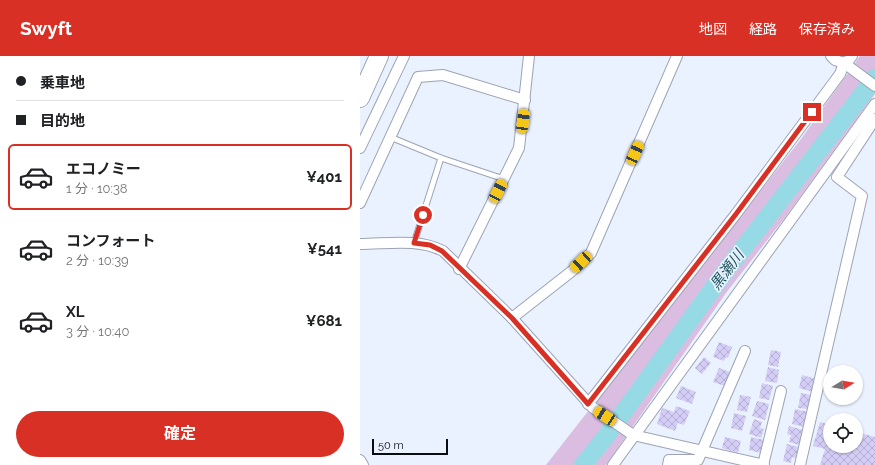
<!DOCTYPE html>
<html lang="ja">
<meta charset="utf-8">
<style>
:root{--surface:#fff;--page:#f2f2f2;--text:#202124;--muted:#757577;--line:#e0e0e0;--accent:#d93025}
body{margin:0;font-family:Raleway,"Noto Sans JP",sans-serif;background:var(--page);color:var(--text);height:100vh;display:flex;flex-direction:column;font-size:15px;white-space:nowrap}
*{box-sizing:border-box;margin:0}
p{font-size:13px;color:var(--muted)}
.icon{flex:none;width:22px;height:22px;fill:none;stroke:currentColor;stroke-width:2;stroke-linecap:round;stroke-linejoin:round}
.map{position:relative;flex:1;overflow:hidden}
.drawer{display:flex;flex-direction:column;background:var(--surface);width:360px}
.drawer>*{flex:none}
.banner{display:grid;align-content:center;height:88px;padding:0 16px;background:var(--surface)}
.needle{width:26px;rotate:79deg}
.tools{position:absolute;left:463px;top:309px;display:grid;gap:8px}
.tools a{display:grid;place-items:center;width:40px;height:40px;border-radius:50%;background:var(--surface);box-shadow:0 1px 3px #0004;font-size:20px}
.scale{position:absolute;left:12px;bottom:10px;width:76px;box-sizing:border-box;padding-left:4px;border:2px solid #0a0c12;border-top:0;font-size:11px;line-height:14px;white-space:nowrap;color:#0a0c12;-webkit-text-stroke:3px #eaf1ff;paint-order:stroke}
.end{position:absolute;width:18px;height:18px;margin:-9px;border:5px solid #d93025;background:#fff;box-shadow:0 0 0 2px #fff}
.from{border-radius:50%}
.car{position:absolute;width:12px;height:24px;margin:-12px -6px;border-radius:5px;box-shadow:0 0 3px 1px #0007;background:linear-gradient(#f5c518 24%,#345 0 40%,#f5c518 0 76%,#345 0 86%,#f5c518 0)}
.banner b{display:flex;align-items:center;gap:14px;height:38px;font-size:15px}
.banner b+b{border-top:1px solid var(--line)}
.banner i{width:10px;height:10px;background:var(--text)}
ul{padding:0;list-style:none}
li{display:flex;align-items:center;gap:12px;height:66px;margin:0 8px 6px;padding:0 8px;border:2px solid transparent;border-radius:6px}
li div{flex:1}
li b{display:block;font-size:15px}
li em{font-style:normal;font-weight:700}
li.current{border-color:var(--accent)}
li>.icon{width:36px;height:36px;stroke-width:1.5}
.button{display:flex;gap:8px;margin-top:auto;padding:8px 16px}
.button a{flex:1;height:46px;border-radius:24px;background:var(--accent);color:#fff;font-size:16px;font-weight:700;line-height:46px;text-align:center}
header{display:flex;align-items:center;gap:24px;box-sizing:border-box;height:56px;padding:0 20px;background:var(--accent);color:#fff}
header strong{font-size:19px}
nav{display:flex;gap:22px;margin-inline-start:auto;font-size:14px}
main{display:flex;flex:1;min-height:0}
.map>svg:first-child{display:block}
</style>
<header>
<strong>Swyft</strong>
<nav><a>地図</a><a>経路</a><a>保存済み</a></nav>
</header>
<main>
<section class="drawer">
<div class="banner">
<b><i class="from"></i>乗車地</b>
<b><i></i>目的地</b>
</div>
<ul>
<li class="current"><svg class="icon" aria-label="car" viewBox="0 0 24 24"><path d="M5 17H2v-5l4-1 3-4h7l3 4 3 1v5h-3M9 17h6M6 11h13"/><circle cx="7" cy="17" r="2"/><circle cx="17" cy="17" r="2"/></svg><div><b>エコノミー</b><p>1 分 · 10:38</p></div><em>¥401</em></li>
<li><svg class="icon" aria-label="car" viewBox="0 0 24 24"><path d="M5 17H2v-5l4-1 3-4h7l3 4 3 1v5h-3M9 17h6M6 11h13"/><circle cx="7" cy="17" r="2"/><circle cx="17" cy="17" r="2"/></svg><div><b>コンフォート</b><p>2 分 · 10:39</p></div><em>¥541</em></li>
<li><svg class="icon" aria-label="car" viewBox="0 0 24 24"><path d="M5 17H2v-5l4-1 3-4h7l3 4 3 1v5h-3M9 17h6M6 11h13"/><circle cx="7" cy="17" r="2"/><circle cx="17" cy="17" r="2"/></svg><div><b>XL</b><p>3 分 · 10:40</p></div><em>¥681</em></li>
</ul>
<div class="button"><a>確定</a></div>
</section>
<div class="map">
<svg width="515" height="409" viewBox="0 0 515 409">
<defs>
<pattern id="building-cross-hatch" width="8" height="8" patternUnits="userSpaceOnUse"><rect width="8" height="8" fill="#d4cef7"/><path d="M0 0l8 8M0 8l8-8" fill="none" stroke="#b5b0d3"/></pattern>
</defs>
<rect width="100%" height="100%" fill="#eaf1ff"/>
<path fill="#dbbde2" d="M500 0H515V38L426 160 366 237 246 409H186L441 83Z"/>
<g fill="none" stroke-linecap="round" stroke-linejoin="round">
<path stroke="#95dae4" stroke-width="18" d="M223 409 247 379 367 213 515 22"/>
</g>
<g fill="url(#building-cross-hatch)">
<path d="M359 286 372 291 368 302 366 301 364 305 353 301Z"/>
<path d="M411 294 421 296 418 311 408 309Z"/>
<path d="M344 301 351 307 342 318 335 312Z"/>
<path d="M408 311 419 314 417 327 405 325Z"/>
<path d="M359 312 370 316 365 330 353 326Z"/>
<path d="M442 319 456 323 453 336 439 332Z"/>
<path d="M402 327 413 330 409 344 399 342Z"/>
<path d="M321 330 336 336 332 348 316 342Z"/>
<path d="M441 337 451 339 448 353 438 352Z"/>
<path d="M380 339 391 341 387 356 377 354Z"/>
<path d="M397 345 409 348 405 364 392 360Z"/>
<path d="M316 350 330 355 324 369 318 367 315 375 297 368 302 352 314 356Z"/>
<path d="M435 353 448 356 445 371 432 368Z"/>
<path d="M374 357 386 360 382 375 371 372Z"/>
<path d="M394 363 402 366 400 372 404 373 401 382 389 378Z"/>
<path d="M460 366 470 369V390H496V376L515 381V409H460L465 393 453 390Z"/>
<path d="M429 370 443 374 439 389 429 386 431 379 427 378Z"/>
<path d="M365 381 381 385 378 397 362 392Z"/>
<path d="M391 381 404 384 401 397 389 394Z"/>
<path d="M427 388 439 391 436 402 432 401 431 407 423 405Z"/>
</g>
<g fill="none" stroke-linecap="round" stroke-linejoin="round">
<g stroke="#9ca4b5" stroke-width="7">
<g id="lane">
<path d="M30 81 81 102 144 123"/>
<path d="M54 187 81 102"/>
</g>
</g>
<g stroke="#9ca4b5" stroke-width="12">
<g id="street">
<path d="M471 0 475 4 484 7 489 4 492 0"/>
<path d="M0 92 44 0"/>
<path d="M0 147 58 21 83 19 165 44"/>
<path d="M0 188C27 188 58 182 83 195L152 262 232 351 273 379 404 409"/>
<path d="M99 213 159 92 169 0"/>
<path d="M152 262 212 215 231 197 317 0"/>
<path d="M228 348 376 158 480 18 484 7 515 30"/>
<path d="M0 404 3 409"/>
<path d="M253 409 515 48"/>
<path d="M308 409 309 404H338L385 295"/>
<path d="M403 409 421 335"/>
<path d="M440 409 502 140 477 121 515 63"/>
</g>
</g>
<g stroke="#9ca4b5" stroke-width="20">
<path id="highway" d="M0 42 19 0"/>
</g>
<use href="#lane" stroke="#fff" stroke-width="5"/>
<use href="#street" stroke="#fff" stroke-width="10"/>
<use href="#highway" stroke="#fff" stroke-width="18"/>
</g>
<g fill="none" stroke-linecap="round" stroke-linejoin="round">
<path stroke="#d93025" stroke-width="5" d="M63 159 54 187 70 189 82 195 152 262 228 348 376 158 452 56"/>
</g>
<g text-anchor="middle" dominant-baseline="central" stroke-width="3.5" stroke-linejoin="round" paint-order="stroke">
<g font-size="15" font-style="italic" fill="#1f5961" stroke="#eaf1ff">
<text transform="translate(367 214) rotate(-53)">黒瀬川</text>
</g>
</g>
</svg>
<div class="tools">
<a><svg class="needle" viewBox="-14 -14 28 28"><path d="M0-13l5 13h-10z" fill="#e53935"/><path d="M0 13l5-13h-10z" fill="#757577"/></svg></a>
<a><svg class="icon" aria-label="locate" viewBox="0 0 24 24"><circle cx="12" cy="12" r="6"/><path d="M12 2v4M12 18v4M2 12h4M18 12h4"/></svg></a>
</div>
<div class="scale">50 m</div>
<i class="end from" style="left:63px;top:159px"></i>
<i class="end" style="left:452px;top:56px"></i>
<i class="car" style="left:163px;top:65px;rotate:8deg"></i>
<i class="car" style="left:275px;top:97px;rotate:24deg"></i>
<i class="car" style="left:138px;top:135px;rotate:27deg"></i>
<i class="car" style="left:221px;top:206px;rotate:227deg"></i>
<i class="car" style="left:245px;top:360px;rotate:303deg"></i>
</div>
</main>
